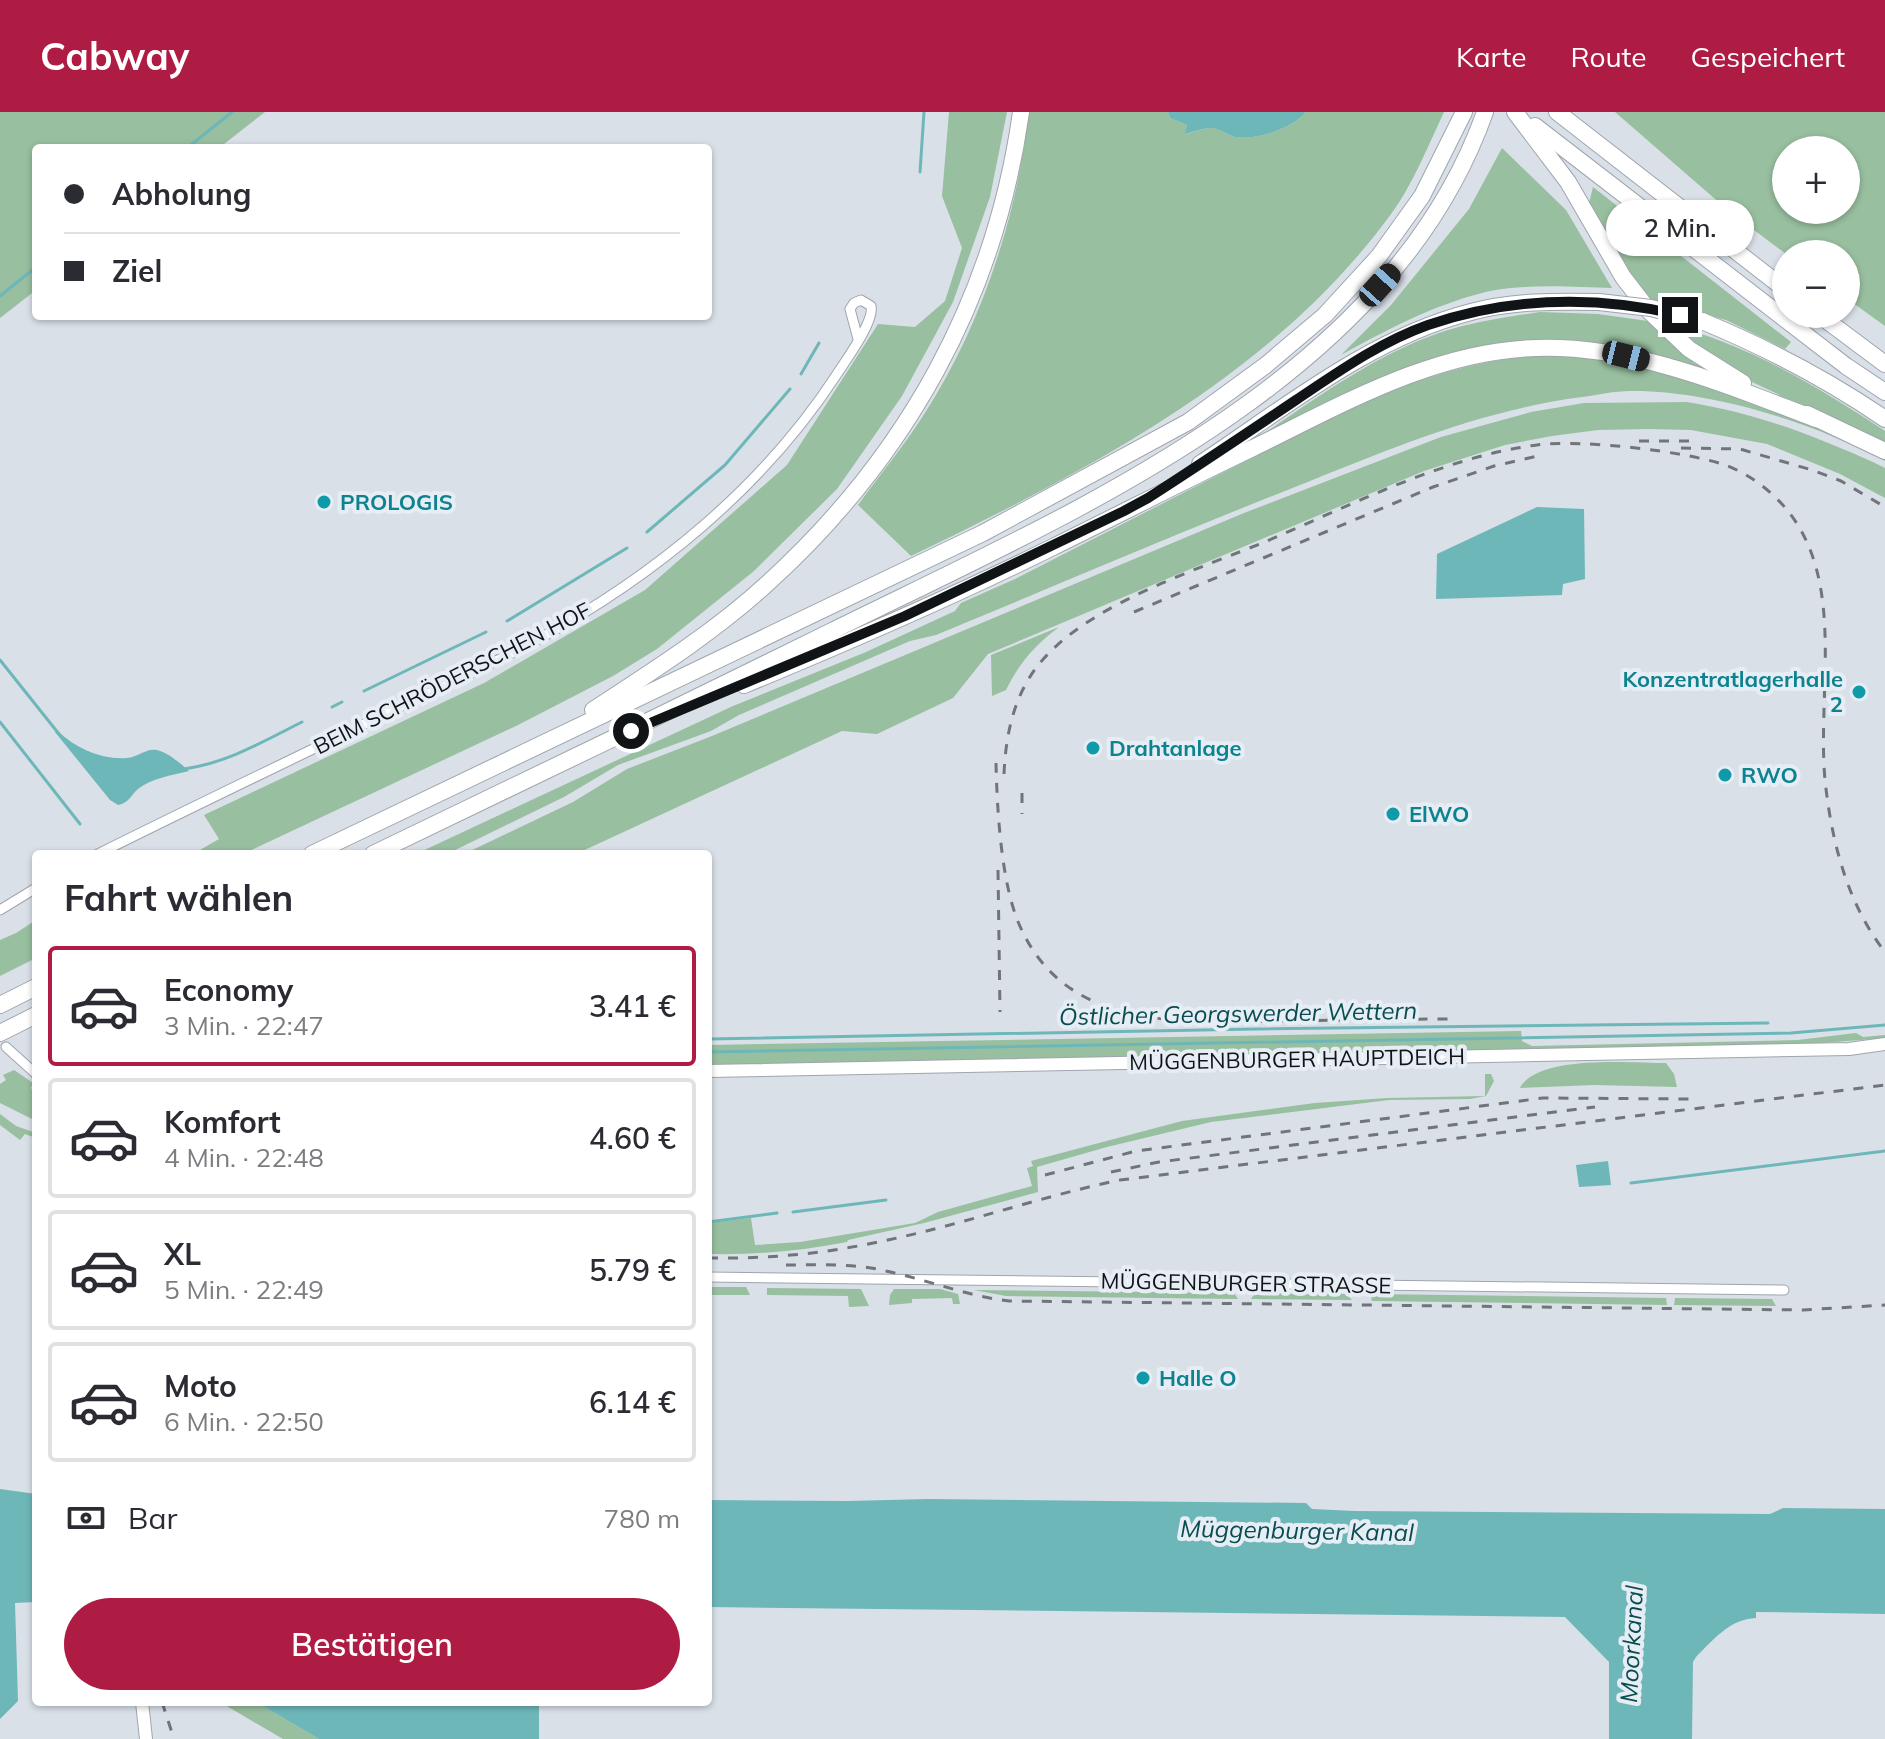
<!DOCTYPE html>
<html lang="de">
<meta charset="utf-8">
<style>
:root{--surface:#fff;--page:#f2f2f3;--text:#2b2b33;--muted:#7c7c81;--line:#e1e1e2;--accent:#af1c43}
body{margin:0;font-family:Mulish,sans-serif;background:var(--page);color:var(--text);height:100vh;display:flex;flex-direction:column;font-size:30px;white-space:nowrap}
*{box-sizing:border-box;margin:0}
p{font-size:26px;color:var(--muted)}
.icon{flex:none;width:44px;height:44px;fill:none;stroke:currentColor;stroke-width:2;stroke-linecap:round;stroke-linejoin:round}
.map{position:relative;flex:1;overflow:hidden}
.side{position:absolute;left:32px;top:738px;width:680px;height:856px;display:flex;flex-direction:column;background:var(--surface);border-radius:8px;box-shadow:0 2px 6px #0004}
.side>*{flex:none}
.banner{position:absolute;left:32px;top:32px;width:680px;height:176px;border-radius:8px;box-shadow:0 2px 6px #0004;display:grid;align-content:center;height:176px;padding:0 32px;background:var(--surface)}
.controls{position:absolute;left:1772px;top:24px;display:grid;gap:16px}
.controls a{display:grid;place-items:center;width:88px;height:88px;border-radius:50%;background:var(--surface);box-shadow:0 2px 6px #0004;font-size:40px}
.end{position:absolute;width:36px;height:36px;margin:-18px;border:10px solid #111416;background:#fff;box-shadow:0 0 0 4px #fff}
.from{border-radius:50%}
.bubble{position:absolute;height:56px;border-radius:28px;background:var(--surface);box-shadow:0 2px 6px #0004;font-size:26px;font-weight:600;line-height:56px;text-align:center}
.car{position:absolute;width:24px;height:48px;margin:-24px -12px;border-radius:10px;box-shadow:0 0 6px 2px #0007;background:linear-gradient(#222 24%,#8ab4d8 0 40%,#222 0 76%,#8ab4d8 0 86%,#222 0)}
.banner b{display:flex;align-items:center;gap:28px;height:76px;font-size:30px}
.banner b+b{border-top:2px solid var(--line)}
.banner i{width:20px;height:20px;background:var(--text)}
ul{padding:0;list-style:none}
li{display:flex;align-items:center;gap:24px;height:120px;margin:0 16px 12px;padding:0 16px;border:4px solid var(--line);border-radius:8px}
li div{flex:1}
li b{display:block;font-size:30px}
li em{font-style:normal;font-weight:600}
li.selected{border-color:var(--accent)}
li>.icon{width:72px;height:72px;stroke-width:1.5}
h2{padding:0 32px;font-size:36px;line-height:96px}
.pay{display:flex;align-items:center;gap:20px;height:88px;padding:0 32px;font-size:30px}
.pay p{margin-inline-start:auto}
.primary-button{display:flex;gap:16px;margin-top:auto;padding:16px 32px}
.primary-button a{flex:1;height:92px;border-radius:48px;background:var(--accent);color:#fff;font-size:32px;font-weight:600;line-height:92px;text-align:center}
header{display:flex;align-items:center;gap:48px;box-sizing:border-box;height:112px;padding:0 40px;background:var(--accent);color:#fff}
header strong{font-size:38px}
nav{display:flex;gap:44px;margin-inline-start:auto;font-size:28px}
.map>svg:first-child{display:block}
</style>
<header>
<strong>Cabway</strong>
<nav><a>Karte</a><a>Route</a><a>Gespeichert</a></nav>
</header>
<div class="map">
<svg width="1885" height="1627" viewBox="0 0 1885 1627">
<rect width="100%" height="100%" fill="#d9e0e8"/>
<g fill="#98bf9f" fill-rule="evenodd">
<path d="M0 0H265L219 36H36V178L0 206Z"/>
<path d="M949 0H1007L990 85 953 190 902 284 837 377 754 459 657 537 613 564 518 613 243 742H193L219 727 204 703 484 571 645 478 787 353 878 212 915 215 945 189 962 136 942 84Z"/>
<path d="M1029 0H1168L1170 6 1187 13 1186 22C1193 20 1203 16 1211 16 1219 16 1227 23 1235 25 1256 29 1293 16 1306 0H1444C1428 34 1413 72 1391 102 1273 264 1087 359 911 444L858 393C879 364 903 335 923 304 981 215 1017 105 1029 0Z"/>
<path d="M1615 0H1885V214L1846 186V142H1786L1730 100ZM1786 38H1846V98H1786Z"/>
<path d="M1502 36 1566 98 1612 176C1575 175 1517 171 1482 181 1431 194 1387 218 1341 243L1391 193 1469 97Z"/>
<path d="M1593 75 1791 230 1785 237 1726 208 1646 187 1589 91Z"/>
<path d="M1540 200 1598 202 1648 209 1693 250 1717 264 1668 249 1494 236 1244 335C1306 294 1367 246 1439 221 1472 210 1506 205 1540 200Z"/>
<path d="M1667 212C1748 232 1816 274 1885 319V332L1739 264Z"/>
<path d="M1536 244C1562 244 1589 244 1615 249 1709 267 1798 306 1885 346V349C1815 311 1710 278 1630 279 1614 279 1598 283 1582 285 1482 298 1392 336 1300 373 1178 421 1057 473 936 523L910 529 739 603 711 619 618 653 564 685 447 742H416L733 594 866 540 955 499 961 491 1015 467 1355 293C1414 269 1472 248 1536 244Z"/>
<path d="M1687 290C1759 302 1809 322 1875 351L1885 356V386L1840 362 1767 332 1691 318 1648 317 1598 318 1552 324 1505 333 1424 359 988 542 953 586 877 622 842 619 576 742H464L573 690 627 657 712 624 1244 401 1441 325 1531 300 1584 291Z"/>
<path d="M1059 515C1036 532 1019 551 1006 578L992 584 991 543Z"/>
<path d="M36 808V846L0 864V828L16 821Z"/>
<path d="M1521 919 1522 929 1532 934 1798 928 1856 921 1863 925 1885 923V926L1798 933 708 953V933Z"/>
<path d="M1666 951 1674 962 1677 975 1595 973 1520 976C1538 942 1631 951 1666 951Z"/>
<path d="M14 958 36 973 31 975 34 985 36 984V1009L0 991V972L6 968 3 963Z"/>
<path d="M1485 962H1491L1494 969 1486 984 1470 987 1389 988 1211 1010 1107 1035 1037 1055 1038 1080 924 1111 848 1128 847 1130C800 1139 756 1143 708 1142V1111L751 1106 755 1133 800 1130 915 1111 938 1100 1032 1074 1027 1056 1033 1054 1031 1049 1182 1009 1315 991 1387 986 1485 984Z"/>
<path d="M0 1002 16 1014 36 1021V1026L25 1022 20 1028 0 1013Z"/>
<path d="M708 1175H746L750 1183H708Z"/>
<path d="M767 1176 861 1177 869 1194 849 1195 848 1184 767 1183Z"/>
<path d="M894 1177H940L958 1182 960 1192H953L952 1186 912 1187V1191L889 1193 890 1183Z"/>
<path d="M974 1178 1234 1181 1238 1187 1006 1184Z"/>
<path d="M1255 1181 1346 1182 1352 1188 1251 1187Z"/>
<path d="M1370 1182 1666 1186 1667 1193 1372 1189Z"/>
<path d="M1675 1186 1772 1187 1776 1194 1674 1193Z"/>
<path d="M225 1590H256L319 1627H283L225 1593Z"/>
</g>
<g fill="#6eb7b9">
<path d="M1168 0H1306C1293 16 1256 29 1235 25 1227 23 1219 16 1211 16 1203 16 1193 20 1185 22L1187 13 1170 6Z"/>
<path d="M1537 395 1584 397 1585 467 1563 472 1562 483 1436 487 1437 442Z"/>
<path d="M58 619C75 636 102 648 127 646 139 645 145 636 157 638 169 641 181 652 189 659 173 663 152 666 138 677 131 683 129 691 118 693L110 688 55 620Z"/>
<path d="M1608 1049 1611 1073 1579 1075 1576 1053Z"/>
<path d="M0 1377 36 1382V1490L15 1491 18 1589 0 1607Z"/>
<path d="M929 1387 1306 1391 1312 1397 1355 1399 1770 1402 1783 1396 1885 1397V1502L1756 1500V1506C1730 1507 1714 1527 1696 1545L1693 1550 1692 1627H1609V1550L1565 1505 708 1495V1388L848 1389Z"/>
<path d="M256 1590H539V1627H319Z"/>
</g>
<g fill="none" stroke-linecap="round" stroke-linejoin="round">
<g stroke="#6eb7b9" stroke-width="3">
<path d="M187 36 232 0"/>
<path d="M920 60 924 0"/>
<path d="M0 184 36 155"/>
<path d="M801 262 819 231"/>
<path d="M647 420 725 353 790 277"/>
<path d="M507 509 627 436"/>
<path d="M0 548 59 622"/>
<path d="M364 579 486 520"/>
<path d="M332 595 342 590"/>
<path d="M0 610 80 712"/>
<path d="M184 657C227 651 264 629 302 610"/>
<path d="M708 927 1256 917 1768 911"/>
<path d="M708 940 1791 921 1885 913"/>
<path d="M1631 1071 1885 1039"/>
<path d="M793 1100 886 1088"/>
<path d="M708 1110 777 1101"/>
</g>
<g stroke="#9fa5ad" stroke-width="11">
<g id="street">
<path d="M98 742C194 694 291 648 387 601 437 577 487 555 535 529 653 465 763 376 837 262 846 248 875 209 871 194L861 188 854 191 850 197 858 227"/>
<path d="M0 798 36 776"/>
<path d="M6 935 36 962"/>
<path d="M708 1165 1784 1178"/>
</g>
</g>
<g stroke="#9fa5ad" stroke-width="14">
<g id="secondary">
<path d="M708 959 1849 937 1885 932"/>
<path d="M142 1590 146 1627"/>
</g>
</g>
<g stroke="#9fa5ad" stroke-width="18">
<g id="highway">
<path d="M1515 0 1568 70 1623 165 1650 200 1689 237 1743 271"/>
<path d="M1557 0 1786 178"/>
<path d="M1535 14 1846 254 1885 280"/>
<path d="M1818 202 1885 252"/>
<path d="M1702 209C1767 236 1827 267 1885 307"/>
<path d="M1807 302 1885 339"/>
<path d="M1200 352C1286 295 1370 226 1471 200 1513 189 1556 189 1599 190"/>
<path d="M744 573C848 530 952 485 1053 435 1120 402 1186 368 1253 336 1343 292 1434 239 1536 236 1634 233 1726 273 1816 307"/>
<path d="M593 598C653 559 716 519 769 470 907 344 995 186 1021 0"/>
<path d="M312 742 983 421 1188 310 1266 253 1325 203 1379 144 1422 84 1464 0"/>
<path d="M373 742C526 669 678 595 830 520 1068 402 1389 271 1485 0"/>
<path d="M0 893 36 875"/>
<path d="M0 921 36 903"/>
</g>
</g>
<use href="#street" stroke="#fff" stroke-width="9"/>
<use href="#secondary" stroke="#fff" stroke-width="12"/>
<use href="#highway" stroke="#fff" stroke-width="16"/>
<g stroke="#70757a" stroke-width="3" stroke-dasharray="10 10" stroke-linecap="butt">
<path d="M1639 329H1695"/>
<path d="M1681 336 1740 337 1812 358 1841 369 1885 395"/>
<path d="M1134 500 1433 375 1494 354 1538 344"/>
<path d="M996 651C997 697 1001 770 1019 812 1066 922 1187 910 1285 909 1342 908 1399 907 1456 907"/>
<path d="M1004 662C1006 617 1016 574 1049 541 1101 488 1199 457 1267 429 1351 393 1447 344 1537 333 1579 327 1685 339 1725 353 1742 359 1759 370 1773 383 1853 457 1814 581 1826 677 1833 735 1849 794 1885 840"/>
<path d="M1022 681V702"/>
<path d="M998 758 1000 900"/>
<path d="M1111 1060 1159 1050 1595 995"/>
<path d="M1045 1063 1136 1039 1543 986 1695 987"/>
<path d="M708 1146C765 1147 822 1142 878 1130 959 1114 1038 1085 1120 1068L1885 973"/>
<path d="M786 1153C819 1153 853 1151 886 1159 928 1168 967 1184 1009 1189L1803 1198 1885 1193"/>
<path d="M162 1590 174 1627"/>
</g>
<g stroke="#9fa5ad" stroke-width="18" stroke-linecap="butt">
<path id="highway-bridge" d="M1599 190 1651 196 1702 209"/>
</g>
<use href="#highway-bridge" stroke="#fff" stroke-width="16"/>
</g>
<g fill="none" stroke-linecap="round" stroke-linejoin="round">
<path stroke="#111416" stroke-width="10" d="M631 619 905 504 1124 399 1148 386C1198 354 1247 321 1296 288 1338 260 1380 230 1428 213 1511 185 1595 183 1680 203"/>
</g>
<g fill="#0f9aa8" stroke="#e6edf5" stroke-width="3">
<circle cx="324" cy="390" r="8"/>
<circle cx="1859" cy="580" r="8"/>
<circle cx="1093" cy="636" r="8"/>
<circle cx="1725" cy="663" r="8"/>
<circle cx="1393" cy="702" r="8"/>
<circle cx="1143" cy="1266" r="8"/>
</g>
<g text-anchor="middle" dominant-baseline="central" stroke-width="8" stroke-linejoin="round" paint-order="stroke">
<g font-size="22" font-weight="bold" fill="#0d838f" stroke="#e6edf5" text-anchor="start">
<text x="340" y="390">PROLOGIS</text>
<text x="1843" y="567" text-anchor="end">Konzentratlagerhalle<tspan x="1843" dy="25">2</tspan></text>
<text x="1109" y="636">Drahtanlage</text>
<text x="1741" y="663">RWO</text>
<text x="1409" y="702">ElWO</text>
<text x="1159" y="1266">Halle O</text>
</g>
<g font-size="22" fill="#111416" stroke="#e6edf5">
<text transform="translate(452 566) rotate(-27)">BEIM SCHRÖDERSCHEN HOF</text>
<text transform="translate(1297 947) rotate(-1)">MÜGGENBURGER HAUPTDEICH</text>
<text transform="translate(1246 1171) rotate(1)">MÜGGENBURGER STRASSE</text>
</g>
<g font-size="24" font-style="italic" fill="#0a4d50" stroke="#e6edf5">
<text transform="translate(1238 901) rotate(-1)">Östlicher Georgswerder Wettern</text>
<text transform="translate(1297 1418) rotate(1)">Müggenburger Kanal</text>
<text transform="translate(1631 1532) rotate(-87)">Moorkanal</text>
</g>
</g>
</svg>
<div class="controls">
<a>+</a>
<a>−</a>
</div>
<i class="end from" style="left:631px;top:619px"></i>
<i class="end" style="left:1680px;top:203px"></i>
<div class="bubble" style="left:1606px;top:88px;width:148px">2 Min.</div>
<i class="car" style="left:1380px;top:173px;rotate:42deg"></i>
<i class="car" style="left:1626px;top:244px;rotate:104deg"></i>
<div class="banner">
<b><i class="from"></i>Abholung</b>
<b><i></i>Ziel</b>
</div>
<section class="side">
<h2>Fahrt wählen</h2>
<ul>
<li class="selected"><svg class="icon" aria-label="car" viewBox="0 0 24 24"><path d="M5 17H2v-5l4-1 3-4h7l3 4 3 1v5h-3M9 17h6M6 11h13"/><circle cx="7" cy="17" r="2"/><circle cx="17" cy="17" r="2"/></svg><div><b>Economy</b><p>3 Min. · 22:47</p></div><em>3.41 €</em></li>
<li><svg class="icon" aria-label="car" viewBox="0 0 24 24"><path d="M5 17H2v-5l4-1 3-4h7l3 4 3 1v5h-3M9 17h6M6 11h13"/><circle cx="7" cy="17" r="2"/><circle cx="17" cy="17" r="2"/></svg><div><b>Komfort</b><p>4 Min. · 22:48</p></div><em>4.60 €</em></li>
<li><svg class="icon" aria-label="car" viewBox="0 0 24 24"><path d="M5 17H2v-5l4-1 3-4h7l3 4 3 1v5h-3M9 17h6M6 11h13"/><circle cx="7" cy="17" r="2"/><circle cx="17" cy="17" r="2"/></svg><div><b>XL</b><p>5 Min. · 22:49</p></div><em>5.79 €</em></li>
<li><svg class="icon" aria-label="car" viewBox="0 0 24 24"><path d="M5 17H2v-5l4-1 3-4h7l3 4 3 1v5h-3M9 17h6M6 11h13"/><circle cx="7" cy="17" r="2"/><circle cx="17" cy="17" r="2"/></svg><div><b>Moto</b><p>6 Min. · 22:50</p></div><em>6.14 €</em></li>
</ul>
<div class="pay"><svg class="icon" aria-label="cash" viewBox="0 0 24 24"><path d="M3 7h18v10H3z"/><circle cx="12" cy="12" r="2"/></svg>Bar<p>780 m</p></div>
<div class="primary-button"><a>Bestätigen</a></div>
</section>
</div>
